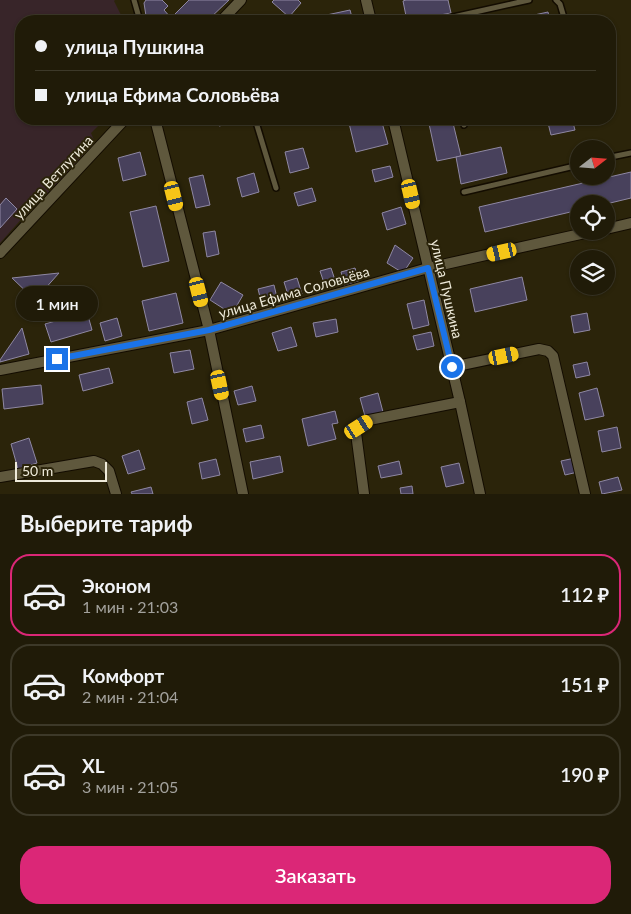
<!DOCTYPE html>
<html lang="ru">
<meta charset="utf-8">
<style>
:root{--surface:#201b08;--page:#2d2816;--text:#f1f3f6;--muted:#a2a19c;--line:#3d3929;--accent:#db2777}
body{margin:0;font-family:Lato,sans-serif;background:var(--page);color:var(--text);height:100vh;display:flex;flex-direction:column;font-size:19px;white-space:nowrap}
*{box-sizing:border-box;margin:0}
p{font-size:16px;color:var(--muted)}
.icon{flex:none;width:28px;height:28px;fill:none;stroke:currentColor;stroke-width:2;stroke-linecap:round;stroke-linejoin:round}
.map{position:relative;height:494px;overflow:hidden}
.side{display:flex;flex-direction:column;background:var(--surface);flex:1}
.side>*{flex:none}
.banner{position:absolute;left:15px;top:15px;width:601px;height:110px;border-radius:20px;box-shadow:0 1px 4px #0004,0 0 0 1px var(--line);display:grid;align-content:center;height:110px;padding:0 20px;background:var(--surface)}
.needle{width:32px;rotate:73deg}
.buttons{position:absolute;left:570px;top:140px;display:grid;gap:10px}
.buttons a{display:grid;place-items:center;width:45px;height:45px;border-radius:50%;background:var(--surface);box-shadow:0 1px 4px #0004,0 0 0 1px var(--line);font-size:25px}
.scale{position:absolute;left:15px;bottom:12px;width:92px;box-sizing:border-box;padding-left:5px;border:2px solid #eeeada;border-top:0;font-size:14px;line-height:18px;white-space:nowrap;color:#eeeada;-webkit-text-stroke:4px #2b240a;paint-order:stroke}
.end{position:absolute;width:22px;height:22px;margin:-11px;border:6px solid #1a73e8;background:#fff;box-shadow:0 0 0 2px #fff}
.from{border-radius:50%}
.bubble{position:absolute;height:35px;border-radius:18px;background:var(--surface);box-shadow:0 1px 4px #0004,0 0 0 1px var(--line);font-size:16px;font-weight:600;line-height:35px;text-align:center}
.car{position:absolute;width:15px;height:30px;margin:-15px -8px;border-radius:6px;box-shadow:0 0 4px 1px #0007;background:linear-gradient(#f5c518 24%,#345 0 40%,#f5c518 0 76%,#345 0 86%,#f5c518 0)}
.banner b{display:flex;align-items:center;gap:18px;height:48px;font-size:19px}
.banner b+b{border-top:1px solid var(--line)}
.banner i{width:12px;height:12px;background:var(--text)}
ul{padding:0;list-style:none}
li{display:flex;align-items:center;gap:15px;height:82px;margin:0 10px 8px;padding:0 10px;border:2px solid var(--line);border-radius:20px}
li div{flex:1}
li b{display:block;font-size:19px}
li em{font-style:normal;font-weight:600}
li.on{border-color:var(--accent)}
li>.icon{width:45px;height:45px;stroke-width:1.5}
h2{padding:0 20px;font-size:22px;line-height:60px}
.cta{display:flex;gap:10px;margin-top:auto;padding:10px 20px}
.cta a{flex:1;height:58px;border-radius:20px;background:var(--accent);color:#fff;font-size:20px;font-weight:600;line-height:58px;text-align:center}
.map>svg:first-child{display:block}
</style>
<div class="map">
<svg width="631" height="494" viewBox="0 0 631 494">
<rect width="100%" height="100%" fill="#2b240a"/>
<path fill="#382529" d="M0 0H115L114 1 124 21H21V119H105L91 133 96 145 80 162 25 215 0 243Z"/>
<g fill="#48415c" stroke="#8f88a3">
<path d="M146 0H162L168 6 164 10 171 18 189 0H229L207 21H151L146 16 144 3Z"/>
<path d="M274 0H298L301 3 289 17 272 2Z"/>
<path d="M406 0H448L451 13 407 21 403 1Z"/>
<path d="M350 10 353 21H324L322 16Z"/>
<path d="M548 12 550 21H525V17Z"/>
<path d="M177 119H194V120L178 124Z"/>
<path d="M217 119H237V122L219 126Z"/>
<path d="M348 119H381L388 144 356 152Z"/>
<path d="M428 119H452L461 156 437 161Z"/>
<path d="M547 119H572L575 130 551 135Z"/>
<path d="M501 147 507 173 461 184 456 157Z"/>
<path d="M303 148 309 168 290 173 285 152Z"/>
<path d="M140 152 146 175 123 181 118 158Z"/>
<path d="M390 166 393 177 375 182 372 170Z"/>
<path d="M631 172V198L606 204H579V210L485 232 479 207Z"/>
<path d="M254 173 259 192 242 197 237 178Z"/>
<path d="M203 175 210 205 196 208 189 178Z"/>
<path d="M312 188 316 201 298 206 294 193Z"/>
<path d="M6 198 17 209 0 228V205Z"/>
<path d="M156 206 169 261 143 267 130 212Z"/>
<path d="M401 207 406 224 387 230 382 213Z"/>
<path d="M215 231 219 254 207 257 203 233Z"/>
<path d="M395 245 413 258 403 273 387 263Z"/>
<path d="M331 268 337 286 326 289 320 271Z"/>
<path d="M355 268 359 281 345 286 341 272Z"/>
<path d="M59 273 35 300 12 278Z"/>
<path d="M522 277 527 300 475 312 470 289Z"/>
<path d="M297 278 302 294 289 298 284 282Z"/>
<path d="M221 282 243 295 232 314 210 300Z"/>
<path d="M274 285 278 302 262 305 258 289Z"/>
<path d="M176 293 183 323 149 331 142 301Z"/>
<path d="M424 300 429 325 413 329 407 304Z"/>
<path d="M87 312 92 330 51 342 45 324Z"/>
<path d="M587 313 590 330 574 333 571 316Z"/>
<path d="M117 318 122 336 105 341 100 323Z"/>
<path d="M336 319 338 332 316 337 313 323Z"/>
<path d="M291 327 297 346 278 351 272 333Z"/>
<path d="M22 328 29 354 0 362V360Z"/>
<path d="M431 332 434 346 417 350 413 336Z"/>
<path d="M190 350 194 369 174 373 170 353Z"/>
<path d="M587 362 590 375 576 378 573 365Z"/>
<path d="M109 368 113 383 83 391 79 375Z"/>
<path d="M41 385 43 404 4 409 2 389Z"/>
<path d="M252 386 256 401 238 405 234 391Z"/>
<path d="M597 388 604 416 585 420 579 393Z"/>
<path d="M378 393 383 412 365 416 360 398Z"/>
<path d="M202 398 208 420 192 424 187 402Z"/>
<path d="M335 411 338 423 332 424 336 439 308 446 302 419Z"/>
<path d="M261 425 264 438 246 442 243 429Z"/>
<path d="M617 427 621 448 602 452 598 431Z"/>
<path d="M29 438 37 463 18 469 11 444Z"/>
<path d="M139 450 145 469 128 474 122 456Z"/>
<path d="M280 456 283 472 253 479 250 462Z"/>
<path d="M575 458 578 472 565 475 561 461Z"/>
<path d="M216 459 220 475 202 479 199 463Z"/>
<path d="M399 461 402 474 381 478 378 466Z"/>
<path d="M459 463 464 483 446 487 441 467Z"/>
<path d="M618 477 622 490 602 494 599 482Z"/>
<path d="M412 486 413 494H401L400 488Z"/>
<path d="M151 487 153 494H132L131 492Z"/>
</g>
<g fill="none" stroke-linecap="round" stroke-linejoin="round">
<g stroke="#130c00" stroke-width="8">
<g id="lane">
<path d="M134 0 140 21"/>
<path d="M556 0 560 4 565 21"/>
<path d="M435 21 529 0"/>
<path d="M255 119 276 188"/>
<path d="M463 119 464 125"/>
<path d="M606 158 631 153"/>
<path d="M464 192 579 165"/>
</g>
</g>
<g stroke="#130c00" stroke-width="12">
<g id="street">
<path d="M366 0 371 21"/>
<path d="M221 21 241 0"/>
<path d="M155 119 209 330 243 494"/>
<path d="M393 119 460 402 480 494"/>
<path d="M606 229 631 223"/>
<path d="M0 253 125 119"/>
<path d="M452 367 539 349 548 351 553 356 585 494"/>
<path d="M0 370 209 330 428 268 594 231"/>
<path d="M0 477 94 461 102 464 109 471 116 494"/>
<path d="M364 494 356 433 359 427 369 420 460 402"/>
</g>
</g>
<use href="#lane" stroke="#5f583d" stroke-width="5"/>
<use href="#street" stroke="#5f583d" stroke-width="10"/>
</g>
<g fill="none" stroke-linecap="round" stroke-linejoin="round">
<path stroke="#1a73e8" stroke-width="6" d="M57 359 209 330 428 268 452 367"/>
</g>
<g text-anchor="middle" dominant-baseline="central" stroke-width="4" stroke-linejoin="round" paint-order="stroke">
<g font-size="14" fill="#eeeada" stroke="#2b240a">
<text transform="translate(53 177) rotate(-47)">улица Ветлугина</text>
<text transform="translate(447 289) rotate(77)">улица Пушкина</text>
<text transform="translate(294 292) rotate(-16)">улица Ефима Соловьёва</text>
</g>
</g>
</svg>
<div class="buttons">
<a><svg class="needle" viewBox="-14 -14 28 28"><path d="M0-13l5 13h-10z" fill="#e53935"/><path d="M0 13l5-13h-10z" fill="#a2a19c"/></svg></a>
<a><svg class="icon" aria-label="locate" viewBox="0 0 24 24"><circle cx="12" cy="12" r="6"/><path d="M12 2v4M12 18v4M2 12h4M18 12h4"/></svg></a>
<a><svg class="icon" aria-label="layers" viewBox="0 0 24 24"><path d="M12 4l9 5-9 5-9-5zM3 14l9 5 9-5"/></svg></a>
</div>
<div class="scale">50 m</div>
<i class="end from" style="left:452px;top:367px"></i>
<i class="end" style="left:57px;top:359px"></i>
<div class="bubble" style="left:16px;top:286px;width:82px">1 мин</div>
<i class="car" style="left:411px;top:194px;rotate:167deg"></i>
<i class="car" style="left:174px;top:196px;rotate:166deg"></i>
<i class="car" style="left:502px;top:252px;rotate:257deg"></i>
<i class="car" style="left:199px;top:292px;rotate:166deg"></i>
<i class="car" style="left:504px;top:356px;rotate:78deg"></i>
<i class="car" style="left:220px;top:385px;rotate:168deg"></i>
<i class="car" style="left:359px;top:427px;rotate:58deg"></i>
<div class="banner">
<b><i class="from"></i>улица Пушкина</b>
<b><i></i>улица Ефима Соловьёва</b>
</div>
</div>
<section class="side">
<h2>Выберите тариф</h2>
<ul>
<li class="on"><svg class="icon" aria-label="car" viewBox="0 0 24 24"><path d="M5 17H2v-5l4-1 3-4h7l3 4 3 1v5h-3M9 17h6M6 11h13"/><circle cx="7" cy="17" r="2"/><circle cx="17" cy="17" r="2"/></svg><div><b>Эконом</b><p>1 мин · 21:03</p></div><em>112 ₽</em></li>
<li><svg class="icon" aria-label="car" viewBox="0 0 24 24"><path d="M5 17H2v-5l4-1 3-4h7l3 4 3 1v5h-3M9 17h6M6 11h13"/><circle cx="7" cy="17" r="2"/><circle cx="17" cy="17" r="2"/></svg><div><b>Комфорт</b><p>2 мин · 21:04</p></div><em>151 ₽</em></li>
<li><svg class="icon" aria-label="car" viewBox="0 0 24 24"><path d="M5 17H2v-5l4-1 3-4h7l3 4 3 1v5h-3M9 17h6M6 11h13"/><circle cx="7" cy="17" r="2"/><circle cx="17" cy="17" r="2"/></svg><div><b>XL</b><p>3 мин · 21:05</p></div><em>190 ₽</em></li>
</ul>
<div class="cta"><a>Заказать</a></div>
</section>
